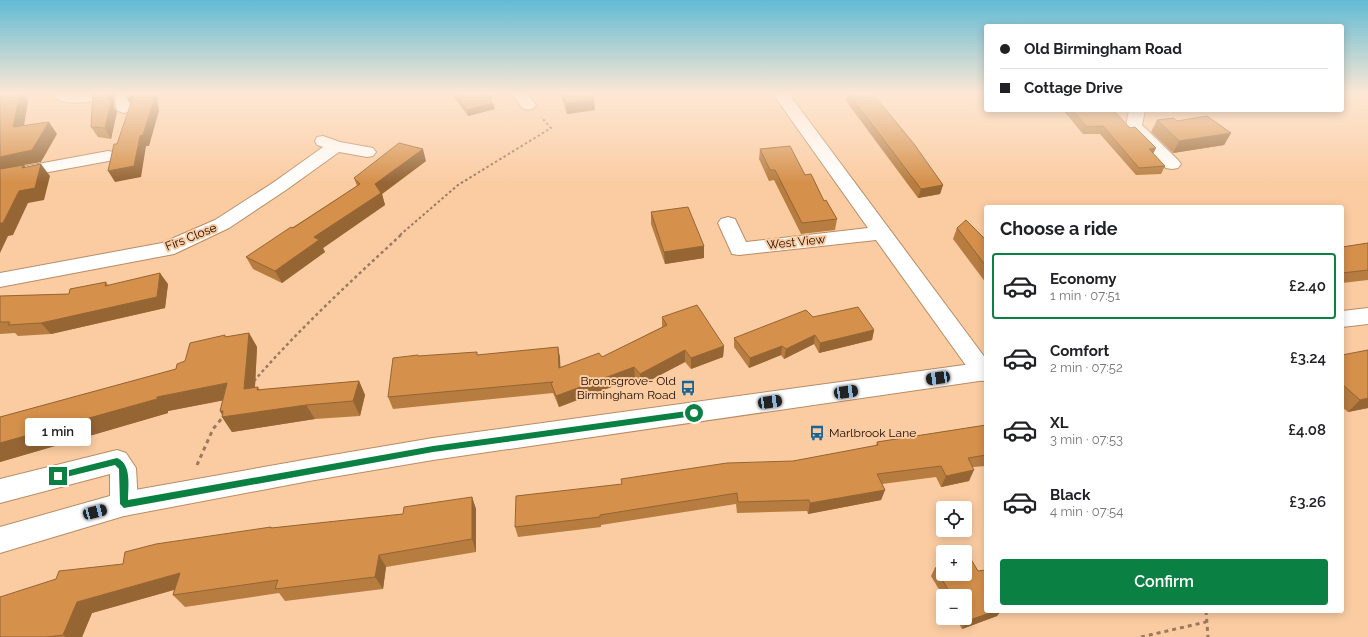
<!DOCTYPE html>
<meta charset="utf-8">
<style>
:root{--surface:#fff;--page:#f6f6f6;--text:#202124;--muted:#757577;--line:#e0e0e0;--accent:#0b8043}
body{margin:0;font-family:Raleway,sans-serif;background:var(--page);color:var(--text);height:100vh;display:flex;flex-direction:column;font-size:15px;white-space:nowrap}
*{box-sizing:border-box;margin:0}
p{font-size:13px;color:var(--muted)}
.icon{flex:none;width:22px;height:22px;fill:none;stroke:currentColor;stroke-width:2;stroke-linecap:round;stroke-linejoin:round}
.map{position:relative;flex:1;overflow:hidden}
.drawer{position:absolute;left:984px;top:205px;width:360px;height:408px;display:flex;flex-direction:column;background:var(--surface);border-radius:4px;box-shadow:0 2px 10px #0003}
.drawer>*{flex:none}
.banner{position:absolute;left:984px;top:24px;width:360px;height:88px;border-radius:4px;box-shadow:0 2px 10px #0003;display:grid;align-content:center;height:88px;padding:0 16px;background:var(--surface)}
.buttons{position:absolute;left:936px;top:501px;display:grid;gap:8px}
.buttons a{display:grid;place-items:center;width:36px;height:36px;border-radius:4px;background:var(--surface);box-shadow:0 2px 10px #0003;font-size:20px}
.end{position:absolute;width:18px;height:18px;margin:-9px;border:5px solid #0b8043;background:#fff;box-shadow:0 0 0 2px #fff}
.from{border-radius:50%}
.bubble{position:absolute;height:28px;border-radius:4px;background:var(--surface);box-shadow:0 2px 10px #0003;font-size:13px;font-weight:600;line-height:28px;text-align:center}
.car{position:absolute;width:12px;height:24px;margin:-12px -6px;border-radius:5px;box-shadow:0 0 3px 1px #0007;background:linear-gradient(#222 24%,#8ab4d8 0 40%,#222 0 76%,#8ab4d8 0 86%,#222 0)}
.banner b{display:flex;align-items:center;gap:14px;height:38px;font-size:15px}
.banner b+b{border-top:1px solid var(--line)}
.banner i{width:10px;height:10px;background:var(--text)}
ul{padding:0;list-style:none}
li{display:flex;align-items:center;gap:12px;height:66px;margin:0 8px 6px;padding:0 8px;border:2px solid transparent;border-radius:4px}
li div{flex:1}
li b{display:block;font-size:15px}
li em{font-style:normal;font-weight:600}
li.on{border-color:var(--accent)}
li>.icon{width:36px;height:36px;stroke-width:1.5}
h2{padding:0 16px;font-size:18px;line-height:48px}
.button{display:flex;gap:8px;margin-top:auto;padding:8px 16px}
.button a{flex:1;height:46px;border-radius:4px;background:var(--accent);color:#fff;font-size:16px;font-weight:600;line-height:46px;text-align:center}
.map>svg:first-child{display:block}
</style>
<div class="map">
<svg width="1368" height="637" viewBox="0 0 1368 637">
<rect width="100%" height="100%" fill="#fbcca2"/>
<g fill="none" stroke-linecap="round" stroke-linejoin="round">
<g stroke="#b88c64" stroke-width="2">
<g id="minor">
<path d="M52 94H112L109 97C95 101 63 109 52 94Z"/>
<path d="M115 94H131L132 108 130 111 124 113 118 111 116 108Z"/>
<path d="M512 94H528L536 105 534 108 528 110 522 108Z"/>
<path d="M773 94H789L986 359V380L983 381 975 378 876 240 739 255 732 254 718 223 721 219 728 217 735 219 746 242 868 228Z"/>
<path d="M1129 110H1145L1142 125 1178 160 1181 164 1178 168 1172 169 1166 168 1128 129 1126 126Z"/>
<path d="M323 136 340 142 373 148 376 152 373 156 367 157 339 152 286 190 229 228 174 254 0 287V273L162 243 215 220 274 182 323 147 317 145 315 141 317 137Z"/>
<path d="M108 151 114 152 117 156 114 160 0 181V171Z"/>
<path d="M117 450 126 453 136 468 138 504 134 513 124 516 114 513 110 504V474L0 503V479Z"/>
</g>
</g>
<g stroke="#b88c64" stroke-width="2">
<g id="major">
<path d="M1368 308V324L1342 327V311Z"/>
<path d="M986 362V380L433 460 309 481 124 516 0 553V527L124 492 309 459 433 438Z"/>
</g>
</g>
<path stroke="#9b795d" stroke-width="2" stroke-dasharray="2.5 2.5" stroke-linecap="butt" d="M400 235 458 185 551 128 541 117"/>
<path stroke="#9b795d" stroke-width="2.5" stroke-dasharray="3 3" stroke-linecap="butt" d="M254 381C299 329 351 281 402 234"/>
<g stroke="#9b795d" stroke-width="3" stroke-dasharray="4 4" stroke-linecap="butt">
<path d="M197 465 213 429 223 417"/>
<path d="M1206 611 1208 637"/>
<path d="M1141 637 1206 622"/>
</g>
<use href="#minor" fill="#fff" fill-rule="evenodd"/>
<use href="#major" fill="#fff" fill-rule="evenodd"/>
</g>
<g fill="#b77c40">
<path d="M453 94H492L493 98 489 99 493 103 495 109 468 116 453 96Z"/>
<path d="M560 94H592L594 99 595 110 567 114Z"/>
<path d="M847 94H873L943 185 940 194 918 198 846 101Z"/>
<path d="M114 108 117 112 111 139 98 137 91 127Z"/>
<path d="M1063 110H1113L1130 128 1156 148 1153 153 1165 166 1161 174 1136 175 1100 134H1083Z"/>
<path d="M1157 120 1177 121 1231 133 1224 145 1173 153 1151 132Z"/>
<path d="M760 149 805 175 824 201 837 219 835 230 801 234 774 180 769 181 759 159Z"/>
<path d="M426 161 382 194 385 205 323 248 325 252 282 283 253 269 246 257 357 186 354 178Z"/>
<path d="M651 212 704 246V258L665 264 651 224Z"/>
<path d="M957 228 986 240V283L953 239Z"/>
<path d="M1368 243V280L1342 283V247Z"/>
<path d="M106 282 108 285 168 284 165 308 51 334 18 336 15 333 0 334V296L69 294Z"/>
<path d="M662 317 724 346 723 357 691 369 685 362 641 385 635 378 559 407 553 393 393 409 388 397 419 356 478 355 558 347 560 358V367L602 357 662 327Z"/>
<path d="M813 317 874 330 872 340 819 353 814 344 784 359 781 355 749 368 734 347V338Z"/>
<path d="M249 333 257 347 255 388 258 387 260 390 359 381 365 395 360 416 315 419 232 432 222 417V415L220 411 223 400 168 411V413L0 462V417L176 369 185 361 226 337Z"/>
<path d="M1342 355 1368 408 1348 412 1342 407Z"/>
<path d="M986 425V466L973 467 969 481 941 487 936 477 882 484 885 490 881 500 808 514 807 511 737 513 736 504 601 525V527L518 537 515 527 622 484 793 461 876 446 877 442Z"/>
<path d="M472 497 476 509V552L386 567 383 589 285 601 279 593 185 607 173 595 174 590 92 613 82 637H0L123 564 271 527 272 528 403 514Z"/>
<path d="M935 568 986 611H1003L1000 612 997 616 962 629 956 618H965V596H943L931 576Z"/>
</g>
<g fill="#956534">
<path d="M20 94H24L28 101 22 138 13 127Z"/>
<path d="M108 94H114V108L117 112 111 139 105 128Z"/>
<path d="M153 94H157L159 111 149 146H146L141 177 115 182 108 171Z"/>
<path d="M485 94H492L493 98 486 99Z"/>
<path d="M133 97V109L127 98Z"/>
<path d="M594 99 595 110 567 114 566 103Z"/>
<path d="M493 103 495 109 468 116 467 110Z"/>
<path d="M49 122 57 134 41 162 24 165 32 177 0 171V157Z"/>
<path d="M1231 133 1224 145 1173 153 1179 141Z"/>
<path d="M1156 148 1152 156 1149 149Z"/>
<path d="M423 149 426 161 382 194 385 205 323 248 325 252 282 283 275 271 375 184Z"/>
<path d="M41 164 50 176 44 200 28 203 13 235 8 236 0 253V223L19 191Z"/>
<path d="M943 185 940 194 918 198 921 189Z"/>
<path d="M704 246V258L665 264 664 252Z"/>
<path d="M160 273 168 284 165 308 51 334 41 323Z"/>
<path d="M874 330 872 340 819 353 820 343Z"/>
<path d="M249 333 257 347 254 404 244 389Z"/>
<path d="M815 335 814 344 784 359 786 349Z"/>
<path d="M724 346 723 357 691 369V358Z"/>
<path d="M782 346 781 355 749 368 750 358Z"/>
<path d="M558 347 560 358 561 379 559 368Z"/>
<path d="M685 350V362L641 385 640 374Z"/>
<path d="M634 367 635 378 559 407 556 396Z"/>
<path d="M359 381 365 395 360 416 353 401Z"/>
<path d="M227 383 236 398 168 411V413L0 462V443L157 397Z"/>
<path d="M1368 398V408L1348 412 1360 400Z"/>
<path d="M306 405 315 419 232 432 222 417H224L220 411H223Z"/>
<path d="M974 470 969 481 941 487 946 476Z"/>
<path d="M885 490 881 500 808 514 810 503Z"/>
<path d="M472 497 476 509V552L472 539Z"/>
<path d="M379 555 386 567 383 589 375 577Z"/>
<path d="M180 573 191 585 92 613 82 637H66L63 635 77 602Z"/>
<path d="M995 611H1003L1000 612 997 616 962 629 967 621Z"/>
</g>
<g fill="#d5904b" stroke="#956534">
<path d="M0 94H20L13 127 49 122 32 150 0 157Z"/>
<path d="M93 94H108V98L111 102 105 128 91 127Z"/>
<path d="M127 94H153L154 100 143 135 140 136 134 166 108 171 114 144H117L133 97 127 98Z"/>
<path d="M455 94H485L493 103 467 110Z"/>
<path d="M563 94H592L594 99 566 103Z"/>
<path d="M849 94H873L914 144 943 185 921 189Z"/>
<path d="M1072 110H1113L1130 128 1135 127 1156 148 1149 149 1165 166 1139 168 1103 126 1087 127Z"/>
<path d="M1207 116 1231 133 1179 141 1157 120 1174 118 1177 121Z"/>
<path d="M399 143 423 149 375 184 381 193 314 237 319 240 275 271 246 257 291 227 293 228 360 184 354 178Z"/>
<path d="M790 146 805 175 811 174 824 201 826 200 837 219 802 223 775 170H770L760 149Z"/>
<path d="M41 164 35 188 19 191 3 223H0V169L24 165 22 168Z"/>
<path d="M688 207 704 246 664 252 651 212Z"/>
<path d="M966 220 986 240V266L957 228Z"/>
<path d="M1368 243V270L1342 273V247Z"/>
<path d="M160 273 157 297 41 323 8 325 10 322H0V296L69 294 70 289 106 282 105 286Z"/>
<path d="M697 305 724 346 691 358 685 350 640 374 634 367 556 396 551 383 553 382 388 397 393 358 418 355V356L477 352V355L558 347 559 368 599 353 602 357 667 325 662 317Z"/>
<path d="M858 307 874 330 820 343 815 335 786 349 782 346 750 358 734 338 806 310 813 317Z"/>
<path d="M249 333 244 389 258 387 257 390 267 389 359 381 353 401 306 405 222 417 223 411H220L227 383 157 397V399L0 443V417L176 369 177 364 185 361 190 343 225 335V337Z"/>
<path d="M1368 350V398L1360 400 1342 384V355Z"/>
<path d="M986 425V455L968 458 974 470 946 476 941 466 877 474 885 490 810 503 809 500 738 502 737 493 600 515V517L515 527 516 496 622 484 621 479 727 463 793 461 878 445 877 442Z"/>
<path d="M472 497V539L379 555 375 577 275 589 278 580 173 595 180 573 77 602 63 635 47 637H0V597L56 579 59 571 123 564 125 552 156 544 271 527V528L403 514 404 507Z"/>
<path d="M969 556 978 571 986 570V611H995L967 621 965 618V596H952L935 568 943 565V574H965V558Z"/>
</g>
<linearGradient id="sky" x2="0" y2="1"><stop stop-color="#61bbd4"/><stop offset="0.51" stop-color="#fde8d5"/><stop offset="1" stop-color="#fde8d5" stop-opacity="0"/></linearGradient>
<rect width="1368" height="183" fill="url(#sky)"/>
<path fill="#0b8043" d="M694 410 697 413 694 416 433 452 124 508 120 504 119 469 115 465 58 479 54 476 58 473 117 458C132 464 128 486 128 500L433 446Z"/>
<defs>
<g id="bus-bare" transform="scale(1.2)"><path d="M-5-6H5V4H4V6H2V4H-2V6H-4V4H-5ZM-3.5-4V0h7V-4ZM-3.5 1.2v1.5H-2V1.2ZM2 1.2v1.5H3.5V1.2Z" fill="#176597" stroke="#fbcca2" stroke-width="2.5" paint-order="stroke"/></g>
</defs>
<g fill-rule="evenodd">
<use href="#bus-bare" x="688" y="388"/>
<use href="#bus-bare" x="817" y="433"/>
</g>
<g text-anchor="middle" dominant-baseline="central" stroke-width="4" stroke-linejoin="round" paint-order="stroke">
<g font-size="12" fill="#190900" stroke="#fbcca2">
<text transform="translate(191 237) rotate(-22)">Firs Close</text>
<text transform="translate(796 242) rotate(-6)">West View</text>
</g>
<g font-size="12" fill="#190900" stroke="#fbcca2" text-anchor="end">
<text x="676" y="381">Bromsgrove- Old<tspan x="676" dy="14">Birmingham Road</tspan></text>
<text x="829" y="433" text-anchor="start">Marlbrook Lane</text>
</g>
</g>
</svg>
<div class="buttons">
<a><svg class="icon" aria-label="locate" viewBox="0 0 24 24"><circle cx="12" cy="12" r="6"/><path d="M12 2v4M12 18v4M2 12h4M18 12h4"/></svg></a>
<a>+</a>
<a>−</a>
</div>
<i class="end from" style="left:694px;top:413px"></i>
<i class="end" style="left:58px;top:476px"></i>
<div class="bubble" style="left:25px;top:418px;width:66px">1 min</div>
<i class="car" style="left:938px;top:378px;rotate:262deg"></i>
<i class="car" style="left:846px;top:392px;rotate:82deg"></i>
<i class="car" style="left:770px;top:402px;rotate:82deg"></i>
<i class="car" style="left:95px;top:512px;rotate:75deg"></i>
<div class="banner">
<b><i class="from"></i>Old Birmingham Road</b>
<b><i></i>Cottage Drive</b>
</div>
<section class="drawer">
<h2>Choose a ride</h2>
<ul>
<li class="on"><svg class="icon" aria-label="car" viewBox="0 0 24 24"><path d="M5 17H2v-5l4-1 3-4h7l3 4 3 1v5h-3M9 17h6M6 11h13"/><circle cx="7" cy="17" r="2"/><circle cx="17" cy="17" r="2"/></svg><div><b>Economy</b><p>1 min · 07:51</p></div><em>£2.40</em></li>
<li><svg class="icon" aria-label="car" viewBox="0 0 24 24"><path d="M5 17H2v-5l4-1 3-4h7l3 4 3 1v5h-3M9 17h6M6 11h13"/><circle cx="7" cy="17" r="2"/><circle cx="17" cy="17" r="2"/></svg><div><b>Comfort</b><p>2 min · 07:52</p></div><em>£3.24</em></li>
<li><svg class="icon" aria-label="car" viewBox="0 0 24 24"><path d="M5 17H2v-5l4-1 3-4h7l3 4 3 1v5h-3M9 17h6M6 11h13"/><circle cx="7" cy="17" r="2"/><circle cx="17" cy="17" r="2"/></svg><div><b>XL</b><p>3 min · 07:53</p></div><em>£4.08</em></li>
<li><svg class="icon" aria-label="car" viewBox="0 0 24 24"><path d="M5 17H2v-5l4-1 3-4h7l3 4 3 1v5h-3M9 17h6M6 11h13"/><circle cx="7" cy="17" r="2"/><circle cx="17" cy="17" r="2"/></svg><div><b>Black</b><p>4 min · 07:54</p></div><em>£3.26</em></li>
</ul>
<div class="button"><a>Confirm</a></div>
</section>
</div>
